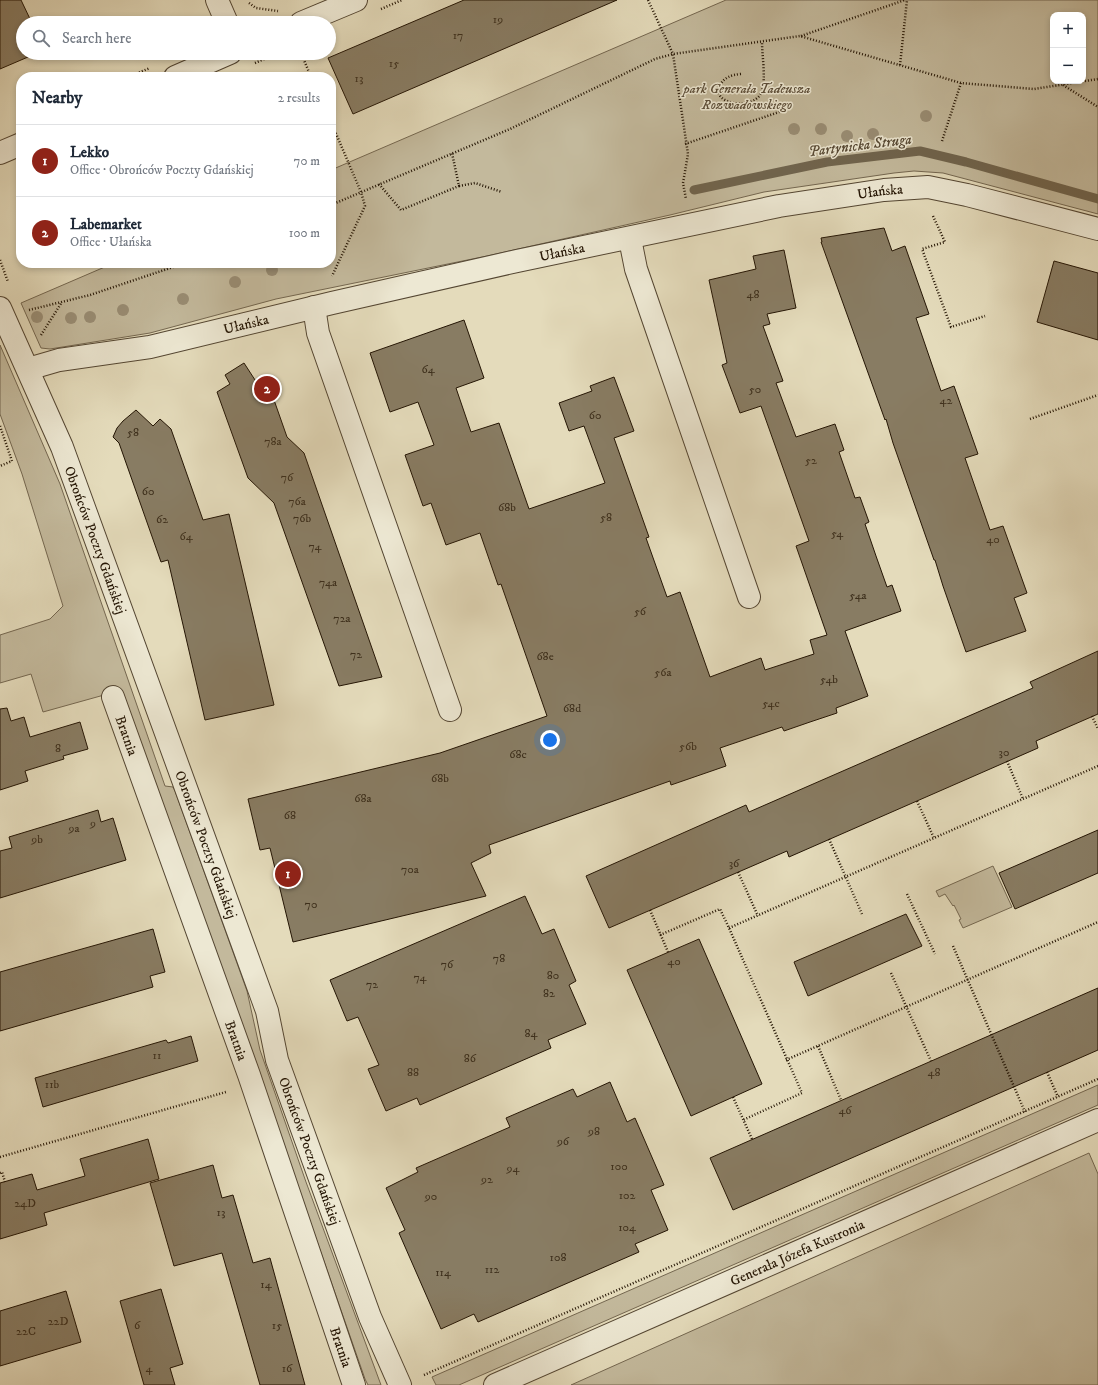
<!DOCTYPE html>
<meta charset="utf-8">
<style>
:root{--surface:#fff;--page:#f6f6f7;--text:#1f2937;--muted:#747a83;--line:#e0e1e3;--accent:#8f2418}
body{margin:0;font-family:"IM FELL DW Pica",serif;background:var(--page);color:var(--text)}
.controls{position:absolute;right:12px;top:12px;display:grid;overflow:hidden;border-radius:8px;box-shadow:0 2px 6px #0003}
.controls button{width:36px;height:36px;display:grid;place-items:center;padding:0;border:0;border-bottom:1px solid var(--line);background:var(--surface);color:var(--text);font:20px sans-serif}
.you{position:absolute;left:550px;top:740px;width:14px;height:14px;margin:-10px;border:3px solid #fff;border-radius:50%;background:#1a73e8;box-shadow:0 0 0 6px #1a73e833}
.badge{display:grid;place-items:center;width:26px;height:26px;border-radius:50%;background:var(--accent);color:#fff;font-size:13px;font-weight:700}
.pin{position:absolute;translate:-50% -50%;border:2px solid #fff;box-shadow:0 1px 4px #0006}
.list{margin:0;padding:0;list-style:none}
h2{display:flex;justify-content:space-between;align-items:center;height:52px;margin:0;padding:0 16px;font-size:17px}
h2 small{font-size:13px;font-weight:400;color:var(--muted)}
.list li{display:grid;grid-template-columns:26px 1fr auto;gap:12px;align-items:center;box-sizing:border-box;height:72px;padding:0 16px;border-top:1px solid var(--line)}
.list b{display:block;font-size:15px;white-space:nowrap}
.list p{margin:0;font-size:13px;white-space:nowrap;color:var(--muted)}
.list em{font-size:13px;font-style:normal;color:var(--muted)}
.icon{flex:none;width:22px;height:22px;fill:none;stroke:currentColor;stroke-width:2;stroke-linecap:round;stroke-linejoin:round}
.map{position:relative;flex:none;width:1098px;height:1385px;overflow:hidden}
.search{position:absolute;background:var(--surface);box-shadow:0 2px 6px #0003;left:16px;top:16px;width:320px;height:44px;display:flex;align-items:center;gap:10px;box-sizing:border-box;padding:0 14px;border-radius:22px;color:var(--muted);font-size:15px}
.panel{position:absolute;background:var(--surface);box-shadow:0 2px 6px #0003;left:16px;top:72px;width:320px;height:196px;border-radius:16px}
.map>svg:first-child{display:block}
.green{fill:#c3b99c;stroke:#746750;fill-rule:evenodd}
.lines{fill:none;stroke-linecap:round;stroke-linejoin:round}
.stream{stroke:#70644d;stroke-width:9}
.building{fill:#887c63;stroke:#241504}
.minor-casing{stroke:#544632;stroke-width:24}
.path{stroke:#241504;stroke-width:2.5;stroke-dasharray:1 2;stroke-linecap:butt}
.minor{stroke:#ede8d3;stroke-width:22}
.tree{fill:#998d74}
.labels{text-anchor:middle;stroke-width:3;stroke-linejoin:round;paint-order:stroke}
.number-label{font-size:12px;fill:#3d2f1c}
.park-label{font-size:14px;font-style:italic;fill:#5c4e39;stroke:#ede8d3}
.street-label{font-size:14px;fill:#241504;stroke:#ede8d3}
.water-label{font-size:15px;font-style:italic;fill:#574934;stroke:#ede8d3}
</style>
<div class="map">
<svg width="1098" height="1385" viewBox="0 0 1098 1385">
<rect width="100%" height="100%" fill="#e4dbbb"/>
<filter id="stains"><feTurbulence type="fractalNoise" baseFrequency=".005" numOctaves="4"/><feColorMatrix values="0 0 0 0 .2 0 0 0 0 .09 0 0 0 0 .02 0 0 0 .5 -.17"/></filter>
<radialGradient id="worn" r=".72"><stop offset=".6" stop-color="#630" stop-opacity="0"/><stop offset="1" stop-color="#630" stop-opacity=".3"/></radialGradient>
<g class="green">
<path d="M 726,0 L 1098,0 L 1098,214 L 943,173 L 914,171 L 894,173 L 764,192 L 670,215 L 487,256 L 276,299 L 150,333 L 50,349 L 41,348 L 21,303 L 114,263 L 331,263 L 331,170 ZM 1053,15 L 1083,15 L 1083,81 L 1053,81 Z"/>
<path d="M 0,345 L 60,484 L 165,786 L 173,787 L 175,791 L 247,991 L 260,1050 L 306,1182 L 381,1385 L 368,1385 L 365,1379 L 243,1029 L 122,690 L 43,712 L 31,674 L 0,683 L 0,635 L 50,619 L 63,606 L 22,474 L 0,414 Z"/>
<path d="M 993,866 L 1012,907 L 963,928 L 959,920 L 961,919 L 954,905 L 953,906 L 945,894 L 939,897 L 936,891 Z"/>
<path d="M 1098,1085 L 1098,1105 L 459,1385 L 436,1385 L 432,1377 Z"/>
<path d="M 1089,1153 L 1098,1174 L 1098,1385 L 571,1385 Z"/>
</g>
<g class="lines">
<path class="stream" d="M 694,190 L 827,162 L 920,151 L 966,162 L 1098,199"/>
</g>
<g class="building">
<path d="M 0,0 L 21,0 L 31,21 L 21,25 L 23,29 L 23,53 L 35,54 L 0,69 Z"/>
<path d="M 464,0 L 617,0 L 353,114 L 328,58 Z"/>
<path d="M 884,228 L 892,251 L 905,246 L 929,314 L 916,318 L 941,391 L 954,386 L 978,454 L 965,458 L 990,530 L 1003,526 L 1027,593 L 1014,598 L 1026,631 L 966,652 L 943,586 L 935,560 L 934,560 L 893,443 L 886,419 L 885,420 L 821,242 L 822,242 L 821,238 Z"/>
<path d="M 784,250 L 796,308 L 767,314 L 770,324 L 763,326 L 783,381 L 776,383 L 796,437 L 835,424 L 844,450 L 839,452 L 855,498 L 860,497 L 869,522 L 865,524 L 876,556 L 887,587 L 892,585 L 901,611 L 845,631 L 868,696 L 836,708 L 837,713 L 810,722 L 784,731 L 782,727 L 720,748 L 726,766 L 671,785 L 670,781 L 489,845 L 491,853 L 471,863 L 486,896 L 293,942 L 270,848 L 260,850 L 248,799 L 440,753 L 547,716 L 501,584 L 498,585 L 480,533 L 446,545 L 431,503 L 423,506 L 405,455 L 434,445 L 418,402 L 390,412 L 370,353 L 464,320 L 484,378 L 456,388 L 471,432 L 499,423 L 529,509 L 605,483 L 584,426 L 569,431 L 559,403 L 592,391 L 590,386 L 614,377 L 634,431 L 614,438 L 649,537 L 646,538 L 667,597 L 680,592 L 710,677 L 761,658 L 765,670 L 814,654 L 810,640 L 827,635 L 796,546 L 809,541 L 761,406 L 740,413 L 722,365 L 727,363 L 709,280 L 756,269 L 753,256 Z"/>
<path d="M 1054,261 L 1098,273 L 1098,340 L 1037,322 Z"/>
<path d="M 244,363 L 257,383 L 267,380 L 287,437 L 304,453 L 382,677 L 339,686 L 274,503 L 248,478 L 217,392 L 230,384 L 225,375 Z"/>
<path d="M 136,410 L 153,426 L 160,419 L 171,429 L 203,520 L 229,514 L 274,705 L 205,720 L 168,560 L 161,562 L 119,443 L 113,437 L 117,428 L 123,421 Z"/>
<path d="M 1098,651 L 1098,714 L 1036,741 L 1038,748 L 789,857 L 787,851 L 609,928 L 586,876 L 746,805 L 749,812 L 1033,688 L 1030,682 Z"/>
<path d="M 7,708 L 11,721 L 24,717 L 30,737 L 80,722 L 88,749 L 63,756 L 64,759 L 25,771 L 28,781 L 0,790 L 0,709 Z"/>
<path d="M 98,810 L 101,822 L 113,818 L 126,860 L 0,898 L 0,851 L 12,848 L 9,837 Z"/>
<path d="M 1098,830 L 1098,873 L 1015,909 L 999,873 Z"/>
<path d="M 525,896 L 542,934 L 554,929 L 576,981 L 569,985 L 586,1024 L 548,1040 L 551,1048 L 420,1105 L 417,1098 L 386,1111 L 368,1069 L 379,1065 L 358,1017 L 347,1021 L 330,980 Z"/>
<path d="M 906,914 L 922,946 L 808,996 L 794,962 Z"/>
<path d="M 153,929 L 165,972 L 150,976 L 153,987 L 0,1031 L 0,972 Z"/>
<path d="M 699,939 L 762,1084 L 691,1116 L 627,970 Z"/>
<path d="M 1098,988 L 1098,1050 L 733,1210 L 710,1158 Z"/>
<path d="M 191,1036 L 198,1061 L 43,1107 L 35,1078 L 166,1040 L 168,1043 Z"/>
<path d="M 610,1082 L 627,1122 L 635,1118 L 664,1185 L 651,1190 L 668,1230 L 635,1244 L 639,1252 L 478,1322 L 474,1314 L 441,1329 L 399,1233 L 405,1230 L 386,1188 L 418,1172 L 416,1168 L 510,1127 L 506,1118 L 573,1089 L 577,1097 Z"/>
<path d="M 148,1139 L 159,1179 L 44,1213 L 47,1225 L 0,1239 L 0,1183 L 32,1174 L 37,1190 L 85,1176 L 80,1159 Z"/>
<path d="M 213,1165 L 222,1198 L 233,1195 L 253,1263 L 270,1258 L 305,1385 L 260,1385 L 222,1253 L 174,1266 L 150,1183 Z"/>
<path d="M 161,1289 L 183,1364 L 170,1368 L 175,1385 L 144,1385 L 120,1301 Z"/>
<path d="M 66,1291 L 81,1342 L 0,1366 L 0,1311 Z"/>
</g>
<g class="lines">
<defs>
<g id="minor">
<path d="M 217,0 L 227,23"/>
<path d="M 301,23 L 356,0"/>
<path d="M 175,77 L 230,53"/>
<path d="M 0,153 L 21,144"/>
<path d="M 630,239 L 636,269 L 749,597"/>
<path d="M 314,307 L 318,333 L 450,710"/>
<path id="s1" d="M 0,308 L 62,447 L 267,1011 L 277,1060 L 370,1317 L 400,1385"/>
<path id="s2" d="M 28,369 L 59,360 L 150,347 L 332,303 L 517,261 L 779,206 L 884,190 L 928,187 L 967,195 L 1098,229"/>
<path id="s3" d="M 113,697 L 249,1075 L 354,1385"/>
<path id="s4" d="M 495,1385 L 1098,1120"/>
</g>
</defs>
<use href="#minor" class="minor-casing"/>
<g class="path">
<path d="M 648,0 L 673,54 L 688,154 L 683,183 L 686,199"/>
<path d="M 249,3 L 256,8 L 278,11"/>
<path d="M 381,9 L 402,0"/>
<path d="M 801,36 L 905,0"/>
<path d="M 301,53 L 311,77"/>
<path d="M 255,63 L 278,53"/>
<path d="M 900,65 L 907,0"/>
<path d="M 741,74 C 731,75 725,77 720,85 C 709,104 755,112 762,91 C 766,79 762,55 762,42"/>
<path d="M 128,77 L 150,68"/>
<path d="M 1063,85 L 1098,107"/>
<path d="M 331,122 L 361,192 L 365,206 L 332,276"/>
<path d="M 942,141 L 961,83"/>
<path d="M 685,144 L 785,110"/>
<path d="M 379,184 L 401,210 L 459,186 L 452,153"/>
<path d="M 459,186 L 475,183 L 502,192"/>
<path d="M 331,205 L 510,129 L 655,59 L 673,54 L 800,36 L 961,83 L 1034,89 L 1098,79"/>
<path d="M 933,216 L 945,242 L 922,249 L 951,327 L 985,316"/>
<path d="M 0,260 L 8,282"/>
<path d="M 29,310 L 90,295 L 185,263"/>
<path d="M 41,335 L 62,302"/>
<path d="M 1030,419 L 1098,395"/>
<path d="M 0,426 L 12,461 L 0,466"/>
<path d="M 1092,716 L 1098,729"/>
<path d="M 1007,761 L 1023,799"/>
<path d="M 917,801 L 934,838"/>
<path d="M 829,839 L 862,914"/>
<path d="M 738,872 L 758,916"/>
<path d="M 907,894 L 935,954"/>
<path d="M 650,910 L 668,952"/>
<path d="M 729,928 L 1098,766"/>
<path d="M 660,935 L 720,909 L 729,928 L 802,1093 L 743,1120"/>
<path d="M 953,946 L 1025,1112"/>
<path d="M 891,973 L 931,1061"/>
<path d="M 818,1046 L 841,1100"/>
<path d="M 786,1060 L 1098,922"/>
<path d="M 1047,1072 L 1058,1097"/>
<path d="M 733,1097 L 752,1139"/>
<path d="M 0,1157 L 226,1092"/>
<path d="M 0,1173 L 2,1172 L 5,1182"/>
<path d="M 424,1375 L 1098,1079"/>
</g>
<use href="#minor" class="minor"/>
</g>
<g class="tree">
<circle cx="926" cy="116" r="6"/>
<circle cx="794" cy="129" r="6"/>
<circle cx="821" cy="129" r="6"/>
<circle cx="873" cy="134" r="6"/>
<circle cx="847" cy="136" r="6"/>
<circle cx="272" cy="270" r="6"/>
<circle cx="235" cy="282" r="6"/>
<circle cx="183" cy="299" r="6"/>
<circle cx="123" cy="310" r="6"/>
<circle cx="37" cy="317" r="6"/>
<circle cx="90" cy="317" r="6"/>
<circle cx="71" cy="318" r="6"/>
</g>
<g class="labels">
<g class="number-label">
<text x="498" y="23">19</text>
<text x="458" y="39">17</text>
<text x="394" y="67">15</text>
<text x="359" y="82">13</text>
<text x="753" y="298">48</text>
<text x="428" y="373">64</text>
<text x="755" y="393">50</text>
<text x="946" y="404">42</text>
<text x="595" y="419">60</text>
<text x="133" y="436">58</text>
<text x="273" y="445">78a</text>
<text x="811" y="464">52</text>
<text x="287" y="481">76</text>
<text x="148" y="495">60</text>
<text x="297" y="505">76a</text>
<text x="507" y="511">68b</text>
<text x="606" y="521">58</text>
<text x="302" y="522">76b</text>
<text x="162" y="523">62</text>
<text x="837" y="537">54</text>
<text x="186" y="540">64</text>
<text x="993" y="543">40</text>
<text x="315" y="550">74</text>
<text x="328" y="586">74a</text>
<text x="858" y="599">54a</text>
<text x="640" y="615">56</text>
<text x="342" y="622">72a</text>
<text x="356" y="658">72</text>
<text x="545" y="660">68e</text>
<text x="663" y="676">56a</text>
<text x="829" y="683">54b</text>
<text x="771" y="707">54c</text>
<text x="572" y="712">68d</text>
<text x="688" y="750">56b</text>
<text x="58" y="752">8</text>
<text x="1004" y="756">30</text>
<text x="518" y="758">68c</text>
<text x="440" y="782">68b</text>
<text x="363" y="802">68a</text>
<text x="290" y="819">68</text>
<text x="93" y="827">9</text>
<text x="74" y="832">9a</text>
<text x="37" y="843">9b</text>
<text x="734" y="867">36</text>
<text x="410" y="873">70a</text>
<text x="311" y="908">70</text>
<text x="499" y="962">78</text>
<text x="674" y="965">40</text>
<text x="447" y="968">76</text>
<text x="553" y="979">80</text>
<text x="420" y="981">74</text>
<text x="372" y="988">72</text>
<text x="549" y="997">82</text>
<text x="531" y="1037">84</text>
<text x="157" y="1059">11</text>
<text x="470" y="1062">86</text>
<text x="413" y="1076">88</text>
<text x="934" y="1076">48</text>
<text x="52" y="1088">11b</text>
<text x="845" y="1114">46</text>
<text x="594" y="1135">98</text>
<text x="563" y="1145">96</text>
<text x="619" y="1170">100</text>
<text x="513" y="1172">94</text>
<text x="487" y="1183">92</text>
<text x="627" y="1199">102</text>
<text x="431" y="1200">90</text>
<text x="25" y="1207">24D</text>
<text x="221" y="1216">13</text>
<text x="627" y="1231">104</text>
<text x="558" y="1261">108</text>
<text x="492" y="1273">112</text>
<text x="443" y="1276">114</text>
<text x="266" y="1288">14</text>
<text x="58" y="1325">22D</text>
<text x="137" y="1329">6</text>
<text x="277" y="1329">15</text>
<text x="26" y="1335">22C</text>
<text x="149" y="1372">4</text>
<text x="287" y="1372">16</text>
</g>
<g class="park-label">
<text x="747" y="93">park Generała Tadeusza<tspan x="747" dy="16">Rozwadowskiego</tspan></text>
</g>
<g class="street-label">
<text dy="5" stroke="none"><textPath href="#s2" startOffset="871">Ułańska</textPath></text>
<text dy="5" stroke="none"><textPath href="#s2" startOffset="547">Ułańska</textPath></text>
<text dy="5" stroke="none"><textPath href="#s2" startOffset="223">Ułańska</textPath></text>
<text dy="5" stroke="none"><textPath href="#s1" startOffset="251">Obrońców Poczty Gdańskiej</textPath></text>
<text dy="5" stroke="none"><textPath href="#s3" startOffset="41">Bratnia</textPath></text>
<text dy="5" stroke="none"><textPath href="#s1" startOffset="575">Obrońców Poczty Gdańskiej</textPath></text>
<text dy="5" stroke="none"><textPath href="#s3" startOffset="365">Bratnia</textPath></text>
<text dy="5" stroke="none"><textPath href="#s1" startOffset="899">Obrońców Poczty Gdańskiej</textPath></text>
<text dy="5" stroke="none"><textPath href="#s4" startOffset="330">Generała Józefa Kustronia</textPath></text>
<text dy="5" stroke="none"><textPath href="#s3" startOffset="689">Bratnia</textPath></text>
</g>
<g class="water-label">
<text transform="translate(860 145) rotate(-7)" y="5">Partynicka Struga</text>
</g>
</g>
<rect width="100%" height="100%" filter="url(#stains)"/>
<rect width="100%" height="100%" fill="url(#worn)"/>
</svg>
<div class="controls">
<button>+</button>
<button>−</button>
</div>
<div class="you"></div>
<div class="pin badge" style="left:288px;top:874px">1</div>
<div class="pin badge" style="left:267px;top:389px">2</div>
<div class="search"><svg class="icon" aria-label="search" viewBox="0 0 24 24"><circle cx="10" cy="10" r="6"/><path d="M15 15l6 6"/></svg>Search here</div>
<section class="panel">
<h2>Nearby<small>2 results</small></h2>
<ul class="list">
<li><span class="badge">1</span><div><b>Lekko</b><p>Office · Obrońców Poczty Gdańskiej</p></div><em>70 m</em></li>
<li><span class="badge">2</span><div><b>Labemarket</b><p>Office · Ułańska</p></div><em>100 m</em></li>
</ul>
</section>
</div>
